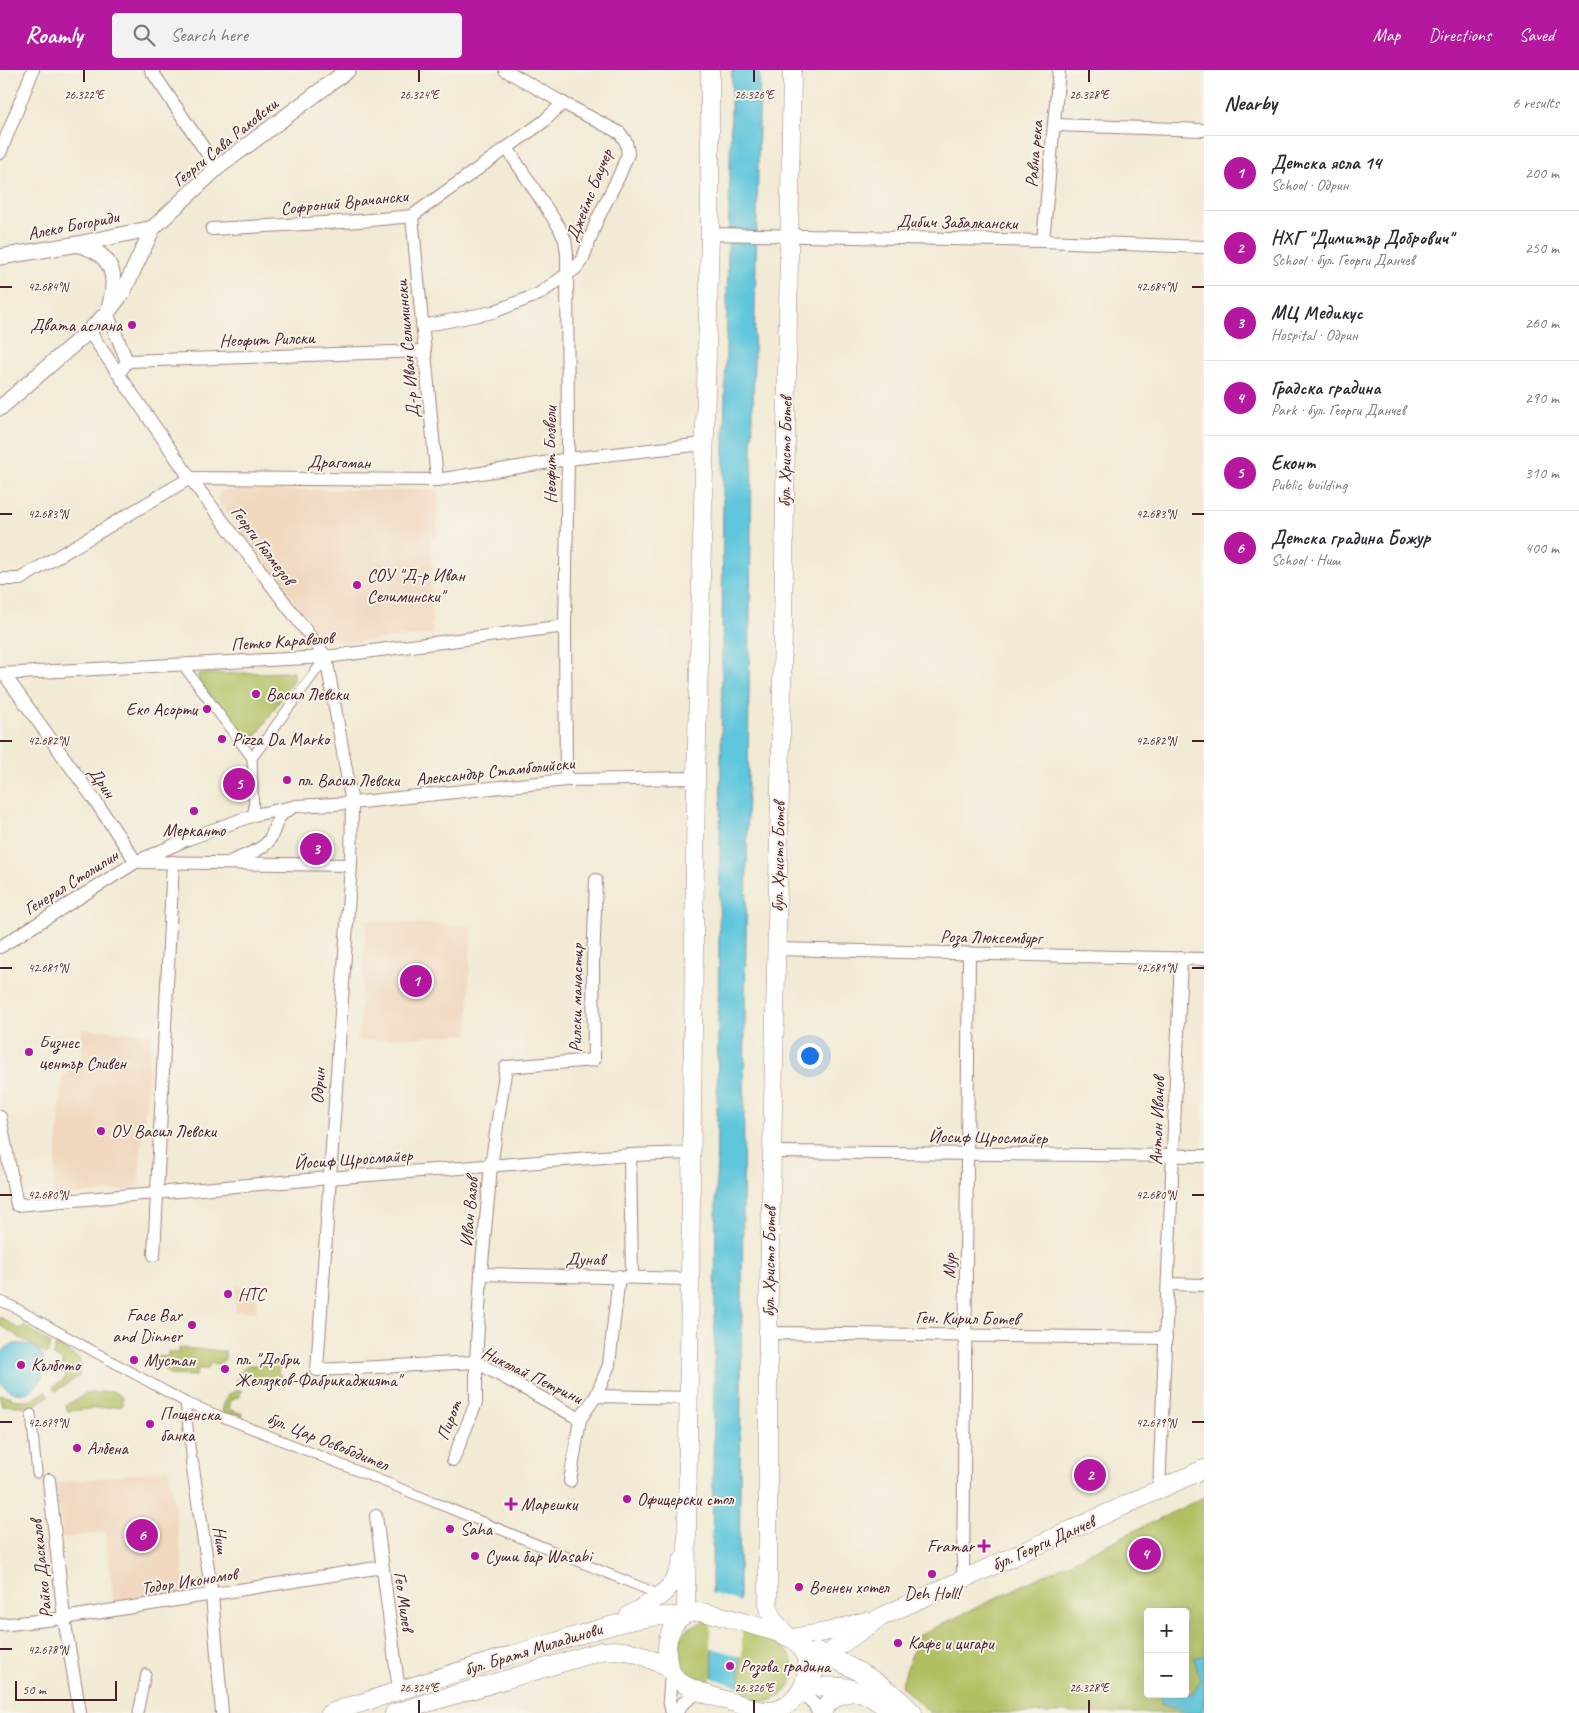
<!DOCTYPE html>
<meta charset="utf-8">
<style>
:root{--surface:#fff;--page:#f2f2f3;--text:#2b2b33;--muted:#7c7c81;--line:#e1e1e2;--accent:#b5179e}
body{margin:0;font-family:Caveat,sans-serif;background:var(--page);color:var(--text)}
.controls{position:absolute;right:15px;bottom:15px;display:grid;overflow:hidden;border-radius:5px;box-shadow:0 5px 20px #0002}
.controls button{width:45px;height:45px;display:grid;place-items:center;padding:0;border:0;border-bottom:1px solid var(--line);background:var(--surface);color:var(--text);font:25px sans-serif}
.scale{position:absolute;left:15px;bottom:12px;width:102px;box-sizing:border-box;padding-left:5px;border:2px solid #4a1f2b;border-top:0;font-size:14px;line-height:18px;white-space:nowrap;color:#4a1f2b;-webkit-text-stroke:4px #f7f3e8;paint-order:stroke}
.you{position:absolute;left:809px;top:985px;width:18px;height:18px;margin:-12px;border:4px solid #fff;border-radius:50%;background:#1a73e8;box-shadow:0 0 0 8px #1a73e833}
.badge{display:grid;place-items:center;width:32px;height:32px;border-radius:50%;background:var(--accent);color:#fff;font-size:16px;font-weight:700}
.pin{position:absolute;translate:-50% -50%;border:2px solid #fff;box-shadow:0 1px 5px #0006}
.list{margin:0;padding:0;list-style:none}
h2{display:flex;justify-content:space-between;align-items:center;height:65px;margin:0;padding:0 20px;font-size:21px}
h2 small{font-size:16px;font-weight:400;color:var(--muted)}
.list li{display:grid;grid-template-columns:32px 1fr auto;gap:15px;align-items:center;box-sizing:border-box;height:75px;padding:0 20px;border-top:1px solid var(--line)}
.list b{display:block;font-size:19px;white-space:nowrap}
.list p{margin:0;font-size:16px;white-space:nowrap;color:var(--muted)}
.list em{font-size:16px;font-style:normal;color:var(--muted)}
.icon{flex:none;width:28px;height:28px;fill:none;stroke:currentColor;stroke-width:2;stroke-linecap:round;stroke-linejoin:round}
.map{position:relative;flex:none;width:1204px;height:1643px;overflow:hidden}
header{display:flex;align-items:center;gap:30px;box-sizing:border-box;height:70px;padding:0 25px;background:var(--accent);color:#fff}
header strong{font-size:24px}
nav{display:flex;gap:28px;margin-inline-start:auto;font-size:18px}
.search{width:350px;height:45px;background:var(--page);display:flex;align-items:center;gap:12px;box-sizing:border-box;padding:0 18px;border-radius:5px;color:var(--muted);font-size:19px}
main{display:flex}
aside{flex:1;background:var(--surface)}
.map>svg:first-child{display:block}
.built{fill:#f0d6bc}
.green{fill:#b0bf61;stroke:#7d6f46;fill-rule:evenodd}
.water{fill:#5fc6dc;stroke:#547284}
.pier{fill:#f1ead4}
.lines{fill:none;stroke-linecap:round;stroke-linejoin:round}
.pedestrian-casing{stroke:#9e8480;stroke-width:11}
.minor-casing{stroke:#9e8480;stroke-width:14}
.tertiary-casing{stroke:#9e8480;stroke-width:17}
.secondary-casing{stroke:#9e8480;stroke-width:19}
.pedestrian{stroke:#fff;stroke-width:9}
.minor{stroke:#fff;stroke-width:12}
.tertiary{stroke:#fff;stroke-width:15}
.secondary{stroke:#fff;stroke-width:18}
.ticks{fill:none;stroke:#4a1f2b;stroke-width:2}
.poi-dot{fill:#b5179e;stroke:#f7f3e8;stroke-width:2}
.labels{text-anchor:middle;stroke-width:4;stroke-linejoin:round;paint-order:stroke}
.street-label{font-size:18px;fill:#4a1f2b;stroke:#f7f3e8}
.poi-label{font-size:18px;fill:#4a1f2b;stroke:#f7f3e8;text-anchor:start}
.ticks-label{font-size:12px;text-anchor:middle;fill:#4a1f2b;stroke:#f7f3e8;stroke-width:4;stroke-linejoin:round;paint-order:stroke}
</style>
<header>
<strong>Roamly</strong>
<div class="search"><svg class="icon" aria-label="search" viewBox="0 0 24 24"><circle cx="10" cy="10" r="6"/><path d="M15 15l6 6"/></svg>Search here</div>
<nav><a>Map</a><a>Directions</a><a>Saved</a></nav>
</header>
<main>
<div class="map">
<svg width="1204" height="1643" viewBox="0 0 1204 1643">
<rect width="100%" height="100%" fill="#f7f3e8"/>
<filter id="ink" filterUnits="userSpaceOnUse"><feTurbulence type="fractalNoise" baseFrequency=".02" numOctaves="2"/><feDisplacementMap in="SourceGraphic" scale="10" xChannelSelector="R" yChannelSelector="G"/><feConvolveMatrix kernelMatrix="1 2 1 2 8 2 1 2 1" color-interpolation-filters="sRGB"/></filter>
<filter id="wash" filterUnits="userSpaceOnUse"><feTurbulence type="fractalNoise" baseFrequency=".0096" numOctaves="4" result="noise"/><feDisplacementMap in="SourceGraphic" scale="20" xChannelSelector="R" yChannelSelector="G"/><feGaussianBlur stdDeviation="1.12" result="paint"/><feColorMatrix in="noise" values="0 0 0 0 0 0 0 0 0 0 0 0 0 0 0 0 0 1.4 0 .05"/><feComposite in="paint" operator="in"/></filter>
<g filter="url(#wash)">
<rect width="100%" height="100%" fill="#f1ead4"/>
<g class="built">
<path d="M 223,420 L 438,420 L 437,466 L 431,467 L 432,564 L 346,573 L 319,564 L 217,428 Z"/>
<path d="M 367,850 L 471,857 L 468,964 L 358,971 Z"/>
<path d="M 82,959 L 152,964 L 138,1118 L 53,1127 L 63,1005 L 81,998 Z"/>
<path d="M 236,1216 L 258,1217 L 256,1242 L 235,1241 Z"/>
<path d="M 169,1399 L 186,1521 L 114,1531 L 105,1462 L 63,1468 L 55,1414 Z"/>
</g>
<g class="green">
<path d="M 294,602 L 294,608 L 250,676 L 199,611 L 198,604 Z"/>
<path d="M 0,1247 L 19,1259 L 24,1256 L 51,1274 L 48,1283 L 46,1284 L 0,1255 Z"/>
<path d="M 56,1274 L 80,1290 L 79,1306 L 56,1321 L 53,1317 L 66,1308 L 66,1304 L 62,1302 L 63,1291 L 53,1286 Z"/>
<path d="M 179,1278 L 225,1281 L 225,1289 L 219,1294 L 211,1293 L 207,1299 L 198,1299 L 196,1306 L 170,1305 L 158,1291 L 158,1286 L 167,1287 L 168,1282 L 179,1283 Z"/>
<path d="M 248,1295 L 279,1295 L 278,1303 L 282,1306 L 282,1309 L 240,1314 L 236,1310 L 241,1306 L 239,1303 Z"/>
<path d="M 241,1320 L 240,1327 C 231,1328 231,1330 229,1339 L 243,1344 L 241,1350 L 222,1343 C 225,1328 225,1323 241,1320 Z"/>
<path d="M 46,1321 L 49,1326 L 32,1337 L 1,1335 L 2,1331 L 0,1331 L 0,1325 L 11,1326 L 11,1329 L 30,1331 Z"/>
<path d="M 113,1321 L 122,1327 L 122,1336 L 67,1341 L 66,1335 C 73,1331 78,1330 84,1324 Z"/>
<path d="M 1204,1427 L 1204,1643 L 930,1643 L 901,1616 L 918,1566 ZM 1148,1542 L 1185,1542 L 1185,1624 L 1148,1624 Z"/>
<path d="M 707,1551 C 723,1553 776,1569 786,1580 C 806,1601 787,1635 758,1631 C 747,1629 736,1624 725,1620 C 702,1612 669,1606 679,1573 C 683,1559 694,1554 707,1551 Z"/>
</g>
<g class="water">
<path d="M 732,0 L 760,0 L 752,381 L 745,945 L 739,1507 L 740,1643 L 713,1643 L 712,1501 L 722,601 L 723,418 Z"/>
<path d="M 14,1274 C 72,1270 35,1353 0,1312 L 0,1284 L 6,1278 Z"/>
<path d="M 1204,1585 L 1204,1643 L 1184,1643 L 1180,1640 L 1161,1634 L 1160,1624 L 1185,1624 L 1185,1622 L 1193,1625 L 1200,1610 L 1194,1588 Z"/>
</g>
<g class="pier">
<path d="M 710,1523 L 742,1532 L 742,1587 L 710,1577 Z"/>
<path d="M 710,1607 L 743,1618 L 743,1643 L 717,1643 L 710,1641 Z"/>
</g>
</g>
<g filter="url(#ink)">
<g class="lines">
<defs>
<g id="pedestrian">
<path d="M 182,594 L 252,688 L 326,587"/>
<path d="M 252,688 L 254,745"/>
<path d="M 0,1231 L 12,1236 L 185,1332 L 385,1412 L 653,1522"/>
<path d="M 185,1332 L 192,1392"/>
<path d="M 31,1344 L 37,1403"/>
<path d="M 138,1643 L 146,1604"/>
</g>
<g id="minor">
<path d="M 151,0 L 217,98"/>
<path d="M 1054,55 L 1204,60"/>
<path d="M 507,78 L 559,157 L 565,170 L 567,184 L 568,389 L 565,556 L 566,710"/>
<path d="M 0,83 L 33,0"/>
<path d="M 412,146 L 437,410"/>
<path d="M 212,159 L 360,151 L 412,146 L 543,52 L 563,33"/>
<path d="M 710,164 L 1043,171 L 1204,177"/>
<path d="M 1043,171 L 1059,0"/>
<path d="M 107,243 L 127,291"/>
<path d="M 423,256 L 493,242 L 539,224 L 576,198 L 583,188 L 597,150 L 619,106 L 628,84 L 626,72 L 620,63 L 563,33 L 505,0"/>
<path d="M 89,261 L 190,408 L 326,587 L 352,733 L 351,795 L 317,1300 L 476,1292 L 580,1349"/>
<path d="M 119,304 L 127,291 L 424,281"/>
<path d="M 0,509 L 20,509 L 190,408 L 437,410 L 568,389 L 704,374"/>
<path d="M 0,604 L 326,587 L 565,556"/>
<path d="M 4,604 L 96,732 L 136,792"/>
<path d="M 232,791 C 243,786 258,782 267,773 C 278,760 272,747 290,739"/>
<path d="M 141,792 L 351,795"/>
<path d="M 0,877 L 136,792 L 188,769 L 254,745 L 297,736 L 352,733 L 566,710 L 696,708"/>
<path d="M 776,879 L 1204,889"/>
<path d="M 0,1047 L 17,1135 L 329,1108 L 630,1085 L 692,1083"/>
<path d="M 772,1082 L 1204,1086"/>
<path d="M 630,1085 L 632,1207"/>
<path d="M 154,1185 L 173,792"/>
<path d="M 481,1204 L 690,1209"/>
<path d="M 1168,1214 L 1204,1215"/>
<path d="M 768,1263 L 1166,1268"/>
<path d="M 596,1326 L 689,1328"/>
<path d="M 453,1390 L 476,1333 L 476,1292 L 481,1204 L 491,1096 L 506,997 L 594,990 L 593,895 L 596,810"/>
<path d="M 192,1392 L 212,1525 L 222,1643"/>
<path d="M 49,1410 L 64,1548 L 80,1643"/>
<path d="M 570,1411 L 580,1349 L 596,1326 L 609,1295 L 619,1206"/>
<path d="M 1159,1421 L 1181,888"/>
<path d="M 376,1446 L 399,1621"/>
<path d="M 963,1509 L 969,884"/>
<path d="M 0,1555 L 64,1548 L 382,1497"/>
<path d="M 671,1603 L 669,1629 L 672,1643"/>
<path d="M 801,1622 L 814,1634 L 818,1643"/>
<path d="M 676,1643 L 683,1633 L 700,1621"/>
</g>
<g id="tertiary">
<path d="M 79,175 C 114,184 118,207 109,238"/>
<path d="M 0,187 L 78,174 L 153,158"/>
<path d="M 0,338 L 89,261 L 107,243 L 123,222 L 153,158 L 217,98 L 348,0"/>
</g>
<g id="secondary">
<path d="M 701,1542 C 716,1544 786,1563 795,1571 C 821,1594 801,1641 767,1641 C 760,1641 752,1638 745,1636 C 727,1630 691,1622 678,1610 C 661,1596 664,1557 683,1546 C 688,1542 695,1542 701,1542 Z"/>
<path d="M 686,1544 L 696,708 L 710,164 L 710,0"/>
<path d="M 629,1545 C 653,1532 676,1520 682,1491"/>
<path d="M 788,1567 L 773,1550 L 768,1534 L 768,1263 L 781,674 L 792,0"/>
<path d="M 791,1568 L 831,1561 L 866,1551"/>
<path d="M 817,1581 C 852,1597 887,1614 913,1643"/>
<path d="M 805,1612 L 833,1580 L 881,1547 L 1204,1399"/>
<path d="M 804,1618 C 846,1613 860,1617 893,1643"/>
<path d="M 330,1643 C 404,1619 477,1595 552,1573 C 594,1561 637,1544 681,1546"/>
<path d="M 394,1643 L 601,1581 C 630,1578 644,1585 670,1599"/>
<path d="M 822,1643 C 829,1629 840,1623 856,1622"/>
</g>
</defs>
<use href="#pedestrian" class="pedestrian-casing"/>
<use href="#minor" class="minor-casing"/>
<use href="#tertiary" class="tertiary-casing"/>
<use href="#secondary" class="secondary-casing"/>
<use href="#pedestrian" class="pedestrian"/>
<use href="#minor" class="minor"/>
<use href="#tertiary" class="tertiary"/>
<use href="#secondary" class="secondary"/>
</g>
</g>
<path class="ticks" d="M 84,0 L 84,12M 419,0 L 419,12M 754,0 L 754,12M 1089,0 L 1089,12M 0,217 L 12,217M 1192,217 L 1204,217M 0,444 L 12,444M 1192,444 L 1204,444M 0,671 L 12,671M 1192,671 L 1204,671M 0,898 L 12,898M 1192,898 L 1204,898M 0,1125 L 12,1125M 1192,1125 L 1204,1125M 0,1352 L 12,1352M 1192,1352 L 1204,1352M 0,1579 L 12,1579M 419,1630 L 419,1643M 754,1630 L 754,1643M 1089,1630 L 1089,1643"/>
<g class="poi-dot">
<circle cx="132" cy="255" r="5"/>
<circle cx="357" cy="515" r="5"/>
<circle cx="256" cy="624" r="5"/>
<circle cx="207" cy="639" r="5"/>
<circle cx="222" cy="669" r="5"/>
<circle cx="287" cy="710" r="5"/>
<circle cx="194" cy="741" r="5"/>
<circle cx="29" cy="982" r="5"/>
<circle cx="101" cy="1061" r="5"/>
<circle cx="228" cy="1224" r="5"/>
<circle cx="192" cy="1255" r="5"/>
<circle cx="134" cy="1290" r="5"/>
<circle cx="21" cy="1295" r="5"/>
<circle cx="225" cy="1299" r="5"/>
<circle cx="150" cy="1354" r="5"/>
<circle cx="77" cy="1378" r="5"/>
<circle cx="627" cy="1429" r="5"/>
<path d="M508.5 1426.5h5v5h5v5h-5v5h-5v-5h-5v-5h5z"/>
<circle cx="450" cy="1459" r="5"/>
<path d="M981.5 1468.5h5v5h5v5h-5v5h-5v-5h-5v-5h5z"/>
<circle cx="475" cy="1486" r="5"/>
<circle cx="932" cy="1504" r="5"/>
<circle cx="799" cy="1517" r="5"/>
<circle cx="898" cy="1573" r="5"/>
<circle cx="730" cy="1596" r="5"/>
</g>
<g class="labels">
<g class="street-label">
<text transform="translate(225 72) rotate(-39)" y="6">Георги Сава Раковски</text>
<text transform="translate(1034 84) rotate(-85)" y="6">Равна река</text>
<text transform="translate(589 125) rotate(-68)" y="6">Джеймс Баучер</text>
<text transform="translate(344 132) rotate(-6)" y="6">Софроний Врачански</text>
<text transform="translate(957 152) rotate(1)" y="6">Дибич Забалкански</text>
<text transform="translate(73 155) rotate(-11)" y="6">Алеко Богориди</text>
<text transform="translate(267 269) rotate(-2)" y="6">Неофит Рилски</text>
<text transform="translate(407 279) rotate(-95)" y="6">Д-р Иван Селимински</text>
<text transform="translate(785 382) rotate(-89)" y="6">бул. Христо Ботев</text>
<text transform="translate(550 385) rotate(-90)" y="6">Неофит Бозвели</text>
<text transform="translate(339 392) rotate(1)" y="6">Драгоман</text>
<text transform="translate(263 475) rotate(53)" y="6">Георги Гюлмезов</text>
<text transform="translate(282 571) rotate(-4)" y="6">Петко Каравелов</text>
<text transform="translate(495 701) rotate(-6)" y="6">Александър Стамболийски</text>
<text transform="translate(102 712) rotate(55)" y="6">Дрин</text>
<text transform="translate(778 787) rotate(-89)" y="6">бул. Христо Ботев</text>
<text transform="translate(71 812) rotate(-32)" y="6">Генерал Столипин</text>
<text transform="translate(991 867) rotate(1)" y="6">Роза Люксембург</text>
<text transform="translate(576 928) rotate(-89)" y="6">Рилски манастир</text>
<text transform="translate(318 1016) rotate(-86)" y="6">Одрин</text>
<text transform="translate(1157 1051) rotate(-88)" y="6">Антон Иванов</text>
<text transform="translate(988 1067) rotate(1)" y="6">Йосиф Щросмайер</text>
<text transform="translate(353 1089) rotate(-4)" y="6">Йосиф Щросмайер</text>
<text transform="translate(469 1142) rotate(-85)" y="6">Иван Вазов</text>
<text transform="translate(585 1189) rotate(1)" y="6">Дунав</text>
<text transform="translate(769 1192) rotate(-89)" y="6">бул. Христо Ботев</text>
<text transform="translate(949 1196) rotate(-89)" y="6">Мур</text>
<text transform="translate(967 1248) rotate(1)" y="6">Ген. Кирил Ботев</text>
<text transform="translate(532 1305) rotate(26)" y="6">Николай Петрини</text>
<text transform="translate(449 1350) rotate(-69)" y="6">Пирот</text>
<text transform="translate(328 1371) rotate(22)" y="6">бул. Цар Освободител</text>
<text transform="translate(221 1470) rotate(82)" y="6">Ниш</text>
<text transform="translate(1043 1473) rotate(-24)" y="6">бул. Георги Данчев</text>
<text transform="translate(41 1499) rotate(-96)" y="6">Райко Даскалов</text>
<text transform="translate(189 1511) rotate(-9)" y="6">Тодор Икономов</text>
<text transform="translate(404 1531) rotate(82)" y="6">Гео Милев</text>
<text transform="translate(533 1579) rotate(-17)" y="6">бул. Братя Миладинови</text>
</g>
<g class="poi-label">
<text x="122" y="261" text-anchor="end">Двата аслана</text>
<text x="367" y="511">СОУ "Д-р Иван<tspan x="367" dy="21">Селимински"</tspan></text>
<text x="266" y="630">Васил Левски</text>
<text x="197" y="645" text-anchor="end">Еко Асорти</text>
<text x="232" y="675">Pizza Da Marko</text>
<text x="297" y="716">пл. Васил Левски</text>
<text x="194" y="766" text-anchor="middle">Мерканто</text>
<text x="39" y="978">Бизнес<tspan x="39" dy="21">център Сливен</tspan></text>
<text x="111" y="1067">ОУ Васил Левски</text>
<text x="238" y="1230">НТС</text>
<text x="182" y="1251" text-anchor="end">Face Bar<tspan x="182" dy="21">and Dinner</tspan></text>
<text x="235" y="1295">пл. "Добри<tspan x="235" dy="21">Желязков-Фабрикаджията"</tspan></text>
<text x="144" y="1296">Мустан</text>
<text x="31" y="1301">Кълбото</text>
<text x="160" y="1350">Пощенска<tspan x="160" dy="21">банка</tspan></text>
<text x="87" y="1384">Албена</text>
<text x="637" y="1435">Офицерски стол</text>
<text x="521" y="1440">Марешки</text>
<text x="460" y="1465">Saha</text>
<text x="974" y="1482" text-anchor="end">Framar</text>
<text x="485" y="1492">Суши бар Wasabi</text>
<text x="809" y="1523">Военен хотел</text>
<text x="932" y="1529" text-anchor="middle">Deh Holl!</text>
<text x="908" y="1579">Кафе и цигари</text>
<text x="740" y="1602">Розова градина</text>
</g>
</g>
<g class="ticks-label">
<text x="84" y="29">26.322°E</text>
<text x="419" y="29">26.324°E</text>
<text x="754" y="29">26.326°E</text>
<text x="1089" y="29">26.328°E</text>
<text x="48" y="221">42.684°N</text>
<text x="1156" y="221">42.684°N</text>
<text x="48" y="448">42.683°N</text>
<text x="1156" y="448">42.683°N</text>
<text x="48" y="675">42.682°N</text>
<text x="1156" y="675">42.682°N</text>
<text x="48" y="902">42.681°N</text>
<text x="1156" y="902">42.681°N</text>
<text x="48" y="1129">42.680°N</text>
<text x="1156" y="1129">42.680°N</text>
<text x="48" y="1357">42.679°N</text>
<text x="1156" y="1357">42.679°N</text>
<text x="48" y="1584">42.678°N</text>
<text x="419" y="1622">26.324°E</text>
<text x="754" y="1622">26.326°E</text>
<text x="1089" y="1622">26.328°E</text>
</g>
</svg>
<div class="controls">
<button>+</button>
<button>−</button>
</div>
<div class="scale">50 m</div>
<div class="you"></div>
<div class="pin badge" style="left:416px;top:911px">1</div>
<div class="pin badge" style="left:1090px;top:1405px">2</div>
<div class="pin badge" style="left:316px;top:779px">3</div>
<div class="pin badge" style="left:1145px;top:1484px">4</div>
<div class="pin badge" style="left:239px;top:714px">5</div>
<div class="pin badge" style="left:142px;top:1465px">6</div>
</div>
<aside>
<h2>Nearby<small>6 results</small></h2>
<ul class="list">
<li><span class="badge">1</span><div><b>Детска ясла 14</b><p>School · Одрин</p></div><em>200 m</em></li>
<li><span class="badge">2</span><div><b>НХГ &quot;Димитър Добрович&quot;</b><p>School · бул. Георги Данчев</p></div><em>250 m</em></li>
<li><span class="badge">3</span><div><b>МЦ Медикус</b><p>Hospital · Одрин</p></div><em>260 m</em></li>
<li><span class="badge">4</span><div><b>Градска градина</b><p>Park · бул. Георги Данчев</p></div><em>290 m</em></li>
<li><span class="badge">5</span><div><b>Еконт</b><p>Public building</p></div><em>310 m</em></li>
<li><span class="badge">6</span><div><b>Детска градина Божур</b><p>School · Ниш</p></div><em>400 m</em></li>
</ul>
</aside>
</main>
